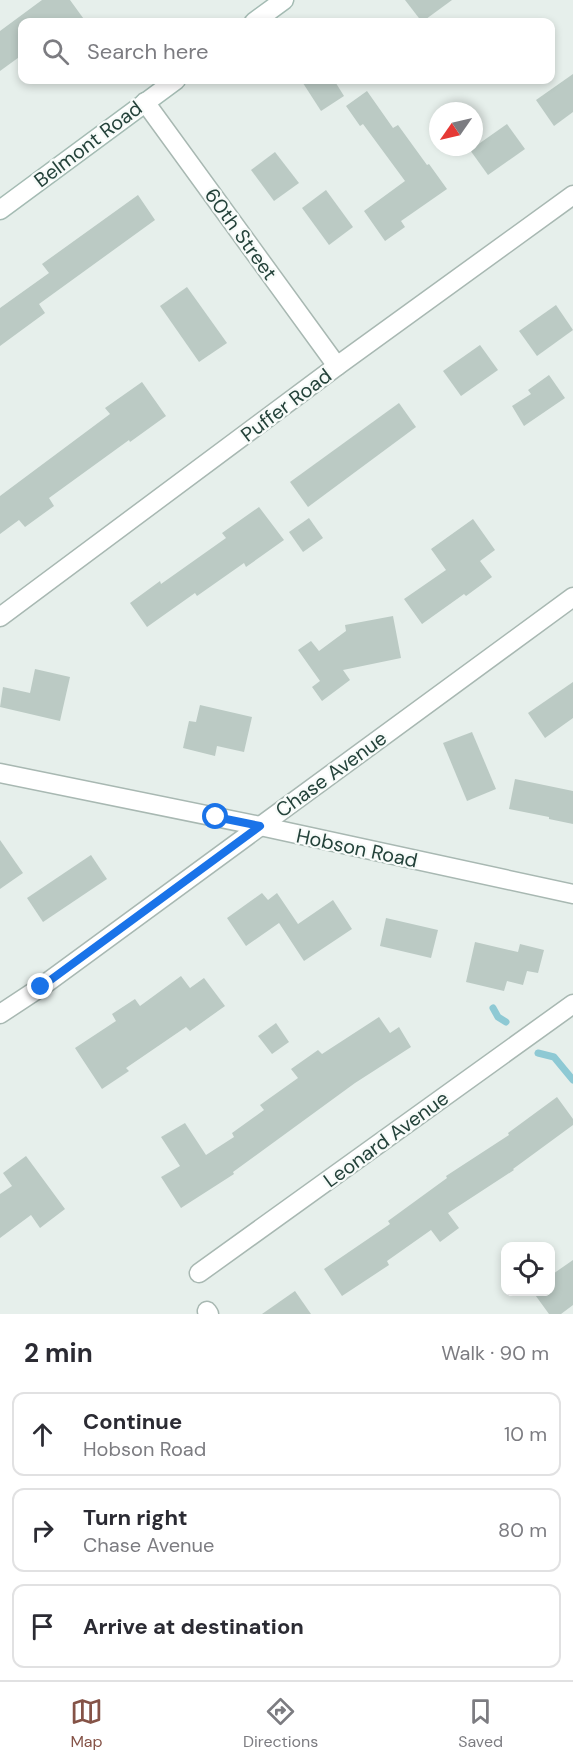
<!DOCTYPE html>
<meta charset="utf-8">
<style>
:root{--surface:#fff;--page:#f2f2f3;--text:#2b2b33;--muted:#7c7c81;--line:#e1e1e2;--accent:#855347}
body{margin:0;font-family:"DM Sans",sans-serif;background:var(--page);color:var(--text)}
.controls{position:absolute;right:18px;bottom:18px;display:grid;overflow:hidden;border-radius:12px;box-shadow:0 3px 9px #0003}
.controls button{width:54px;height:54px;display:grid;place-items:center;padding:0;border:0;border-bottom:2px solid var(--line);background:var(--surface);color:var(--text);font:30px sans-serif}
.compass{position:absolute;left:429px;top:102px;width:54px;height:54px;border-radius:50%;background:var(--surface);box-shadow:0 3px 9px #0003;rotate:236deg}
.stop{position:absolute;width:18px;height:18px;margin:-14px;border:4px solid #1a73e8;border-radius:50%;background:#fff}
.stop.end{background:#1a73e8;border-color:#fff;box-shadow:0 2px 6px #0008}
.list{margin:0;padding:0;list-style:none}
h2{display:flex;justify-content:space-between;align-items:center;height:78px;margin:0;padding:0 24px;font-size:26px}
h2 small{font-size:20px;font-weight:400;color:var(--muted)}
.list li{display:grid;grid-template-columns:39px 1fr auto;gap:18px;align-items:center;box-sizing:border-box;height:84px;margin:0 12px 12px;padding:0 12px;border:2px solid var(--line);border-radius:12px}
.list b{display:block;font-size:22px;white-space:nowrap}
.list p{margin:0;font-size:20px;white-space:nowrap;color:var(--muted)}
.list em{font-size:20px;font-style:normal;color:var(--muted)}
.icon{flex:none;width:33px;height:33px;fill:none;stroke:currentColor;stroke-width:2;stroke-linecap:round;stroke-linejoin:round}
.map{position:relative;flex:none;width:573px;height:1314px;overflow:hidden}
.search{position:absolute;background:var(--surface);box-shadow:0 3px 9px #0003;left:18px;right:18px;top:18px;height:66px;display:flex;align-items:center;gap:15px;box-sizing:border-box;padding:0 21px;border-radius:12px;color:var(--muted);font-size:22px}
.sheet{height:366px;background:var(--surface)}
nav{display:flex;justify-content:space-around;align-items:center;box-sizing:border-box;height:84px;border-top:2px solid var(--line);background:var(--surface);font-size:16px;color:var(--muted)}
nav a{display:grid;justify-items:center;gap:3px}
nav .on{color:var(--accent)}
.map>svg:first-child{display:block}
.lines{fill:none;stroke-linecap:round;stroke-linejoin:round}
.stream{stroke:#8ec9d4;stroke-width:7}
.building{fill:#bbcac4}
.street-casing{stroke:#a8b8b2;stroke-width:21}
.secondary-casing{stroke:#a4bbb3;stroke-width:21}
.street{stroke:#fff;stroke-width:18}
.secondary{stroke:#fff;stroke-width:18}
.route{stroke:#1a73e8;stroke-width:8}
.labels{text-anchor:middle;stroke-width:4.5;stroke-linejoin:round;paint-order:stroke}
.street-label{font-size:20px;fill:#24423a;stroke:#f7fbf9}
</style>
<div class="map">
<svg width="573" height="1314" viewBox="0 0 573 1314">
<rect width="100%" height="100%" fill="#e6efeb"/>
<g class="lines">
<g class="stream">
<path d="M 493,1008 L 498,1017 L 506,1022"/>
<path d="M 538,1053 L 554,1057 L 573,1080"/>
</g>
</g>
<g class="building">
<path d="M 42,0 L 70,0 L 86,22 L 22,22 L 22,55 L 0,71 L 0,31 Z"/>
<path d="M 405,0 L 452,0 L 422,22 Z"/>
<path d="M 573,74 L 573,112 L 554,126 L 536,100 Z"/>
<path d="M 301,80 L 334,80 L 344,96 L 321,111 Z"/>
<path d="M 367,91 L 393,128 L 398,125 L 427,165 L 429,164 L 447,189 L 401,221 L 405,227 L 385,241 L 364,211 L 405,181 L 363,124 L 360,126 L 346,106 Z"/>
<path d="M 507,124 L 525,149 L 488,175 L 470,150 Z"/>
<path d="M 275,152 L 299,183 L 274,201 L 251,170 Z"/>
<path d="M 326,190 L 353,227 L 329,245 L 302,208 Z"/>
<path d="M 138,195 L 155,220 L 39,304 L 45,313 L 0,346 L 0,308 L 49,273 L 42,264 Z"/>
<path d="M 187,287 L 227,343 L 199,362 L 160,306 Z"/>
<path d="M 556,305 L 573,330 L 537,356 L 519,331 Z"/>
<path d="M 480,345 L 498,370 L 461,396 L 443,371 Z"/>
<path d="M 549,375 L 565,398 L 524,426 L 512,406 L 531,394 L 528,390 Z"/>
<path d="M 142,382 L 166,416 L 130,442 L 129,440 L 49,498 L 54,506 L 25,527 L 19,520 L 0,534 L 0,496 L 110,414 L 105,408 Z"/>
<path d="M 399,403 L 416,427 L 308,507 L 290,482 Z"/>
<path d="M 259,507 L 284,540 L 246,567 L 244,563 L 197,596 L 195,593 L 147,627 L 130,603 L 160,581 L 161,584 L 226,538 L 222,533 Z"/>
<path d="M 309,518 L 323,538 L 303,552 L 289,532 Z"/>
<path d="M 473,519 L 495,550 L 480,561 L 492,577 L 466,596 L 464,594 L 422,624 L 404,599 L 446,570 L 431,549 Z"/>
<path d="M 393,616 L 401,658 L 343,670 L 350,680 L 322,701 L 312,687 L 320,681 L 298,650 L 311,641 L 319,651 L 346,631 L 345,625 Z"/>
<path d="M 35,669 L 70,677 L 60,721 L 0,707 L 3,687 L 30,693 Z"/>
<path d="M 573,682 L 573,718 L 545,738 L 528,713 Z"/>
<path d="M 200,705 L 252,717 L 244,752 L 217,746 L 215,756 L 183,748 L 189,721 L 196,722 Z"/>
<path d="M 472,732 L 496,789 L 467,801 L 443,743 Z"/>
<path d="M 515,779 L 573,791 L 573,824 L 549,819 L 549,817 L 509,809 Z"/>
<path d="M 0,840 L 23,873 L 0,889 Z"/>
<path d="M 91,855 L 107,879 L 43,922 L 27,898 Z"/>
<path d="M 262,893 L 268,900 L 277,893 L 298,924 L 333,900 L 352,929 L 304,961 L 279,923 L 246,946 L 227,918 Z"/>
<path d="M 386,918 L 438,930 L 431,958 L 380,946 Z"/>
<path d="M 475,942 L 518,952 L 520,944 L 544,950 L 538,973 L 527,971 L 523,985 L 507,981 L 504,991 L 466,982 Z"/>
<path d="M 181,976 L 190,988 L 204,978 L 225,1006 L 190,1031 L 186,1027 L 126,1068 L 129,1071 L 102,1089 L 75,1048 L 116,1021 L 112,1014 L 135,999 L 140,1006 Z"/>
<path d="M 379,1017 L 390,1033 L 399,1027 L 411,1047 L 355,1083 L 233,1172 L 234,1174 L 181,1208 L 161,1177 L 180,1166 L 161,1137 L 185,1123 L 206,1155 L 234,1137 L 232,1133 L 264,1110 L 260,1105 L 298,1078 L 291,1069 L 318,1050 L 322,1054 Z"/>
<path d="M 276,1023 L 289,1042 L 272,1054 L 258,1036 Z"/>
<path d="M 557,1097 L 573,1119 L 573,1125 L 513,1169 L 514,1170 L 448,1213 L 459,1228 L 440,1242 L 431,1230 L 387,1261 L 389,1265 L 342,1296 L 324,1269 L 390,1224 L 388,1221 L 447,1178 L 446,1176 L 509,1135 L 508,1133 Z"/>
<path d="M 26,1156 L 65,1209 L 40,1228 L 31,1215 L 0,1238 L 0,1194 L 12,1186 L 3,1173 Z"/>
<path d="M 573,1260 L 573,1305 L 561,1314 L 549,1314 L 533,1292 L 550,1292 L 550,1276 Z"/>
<path d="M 295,1291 L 311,1314 L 262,1314 Z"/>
</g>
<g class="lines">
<defs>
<g id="street">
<path d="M 145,102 L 337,366"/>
<path d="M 0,617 L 337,366 L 573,195"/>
<path d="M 0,773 L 260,826 L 573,894"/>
<path d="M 0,1014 L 41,987 L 573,597"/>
<path d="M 199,1273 L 573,1004"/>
<path d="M 207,1311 L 209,1314"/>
</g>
<g id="secondary">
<path d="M 254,22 L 284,0"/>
<path d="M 0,210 L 176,80"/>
</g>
</defs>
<use href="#street" class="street-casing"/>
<use href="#secondary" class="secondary-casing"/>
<use href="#street" class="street"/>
<use href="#secondary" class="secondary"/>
</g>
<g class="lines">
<path class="route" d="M 41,987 L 260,826 L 216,817"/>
</g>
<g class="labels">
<g class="street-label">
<text transform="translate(88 144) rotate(-37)" y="7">Belmont Road</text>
<text transform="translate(241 234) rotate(54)" y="7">60th Street</text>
<text transform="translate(286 405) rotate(-37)" y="7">Puffer Road</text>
<text transform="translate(331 774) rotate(-36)" y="7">Chase Avenue</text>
<text transform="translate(357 848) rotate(12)" y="7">Hobson Road</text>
<text transform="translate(386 1139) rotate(-36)" y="7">Leonard Avenue</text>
</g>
</g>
</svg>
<div class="controls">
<button><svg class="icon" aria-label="locate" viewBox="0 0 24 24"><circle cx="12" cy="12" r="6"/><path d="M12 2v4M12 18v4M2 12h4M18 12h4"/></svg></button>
</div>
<svg class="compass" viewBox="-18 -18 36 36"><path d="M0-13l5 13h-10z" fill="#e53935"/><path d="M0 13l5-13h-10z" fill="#7c7c81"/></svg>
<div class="stop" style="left:216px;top:817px"></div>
<div class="stop end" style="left:41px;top:987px"></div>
<div class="search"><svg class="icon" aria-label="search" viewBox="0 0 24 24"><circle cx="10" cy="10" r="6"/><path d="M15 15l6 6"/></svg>Search here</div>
</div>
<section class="sheet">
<h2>2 min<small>Walk · 90 m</small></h2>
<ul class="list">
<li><svg class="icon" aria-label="ahead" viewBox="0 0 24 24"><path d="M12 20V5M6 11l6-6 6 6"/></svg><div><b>Continue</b><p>Hobson Road</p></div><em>10 m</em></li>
<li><svg class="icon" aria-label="right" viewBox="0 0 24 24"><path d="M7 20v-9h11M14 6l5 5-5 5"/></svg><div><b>Turn right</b><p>Chase Avenue</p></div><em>80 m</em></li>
<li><svg class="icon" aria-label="arrive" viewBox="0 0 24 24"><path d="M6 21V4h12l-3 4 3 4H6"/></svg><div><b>Arrive at destination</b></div></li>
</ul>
</section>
<nav>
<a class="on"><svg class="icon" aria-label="map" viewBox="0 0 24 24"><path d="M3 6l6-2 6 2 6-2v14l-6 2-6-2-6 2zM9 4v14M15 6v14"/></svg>Map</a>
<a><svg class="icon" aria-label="directions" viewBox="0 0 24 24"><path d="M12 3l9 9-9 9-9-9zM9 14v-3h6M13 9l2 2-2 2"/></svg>Directions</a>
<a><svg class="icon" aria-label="saved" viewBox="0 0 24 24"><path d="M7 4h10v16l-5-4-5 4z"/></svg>Saved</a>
</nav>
